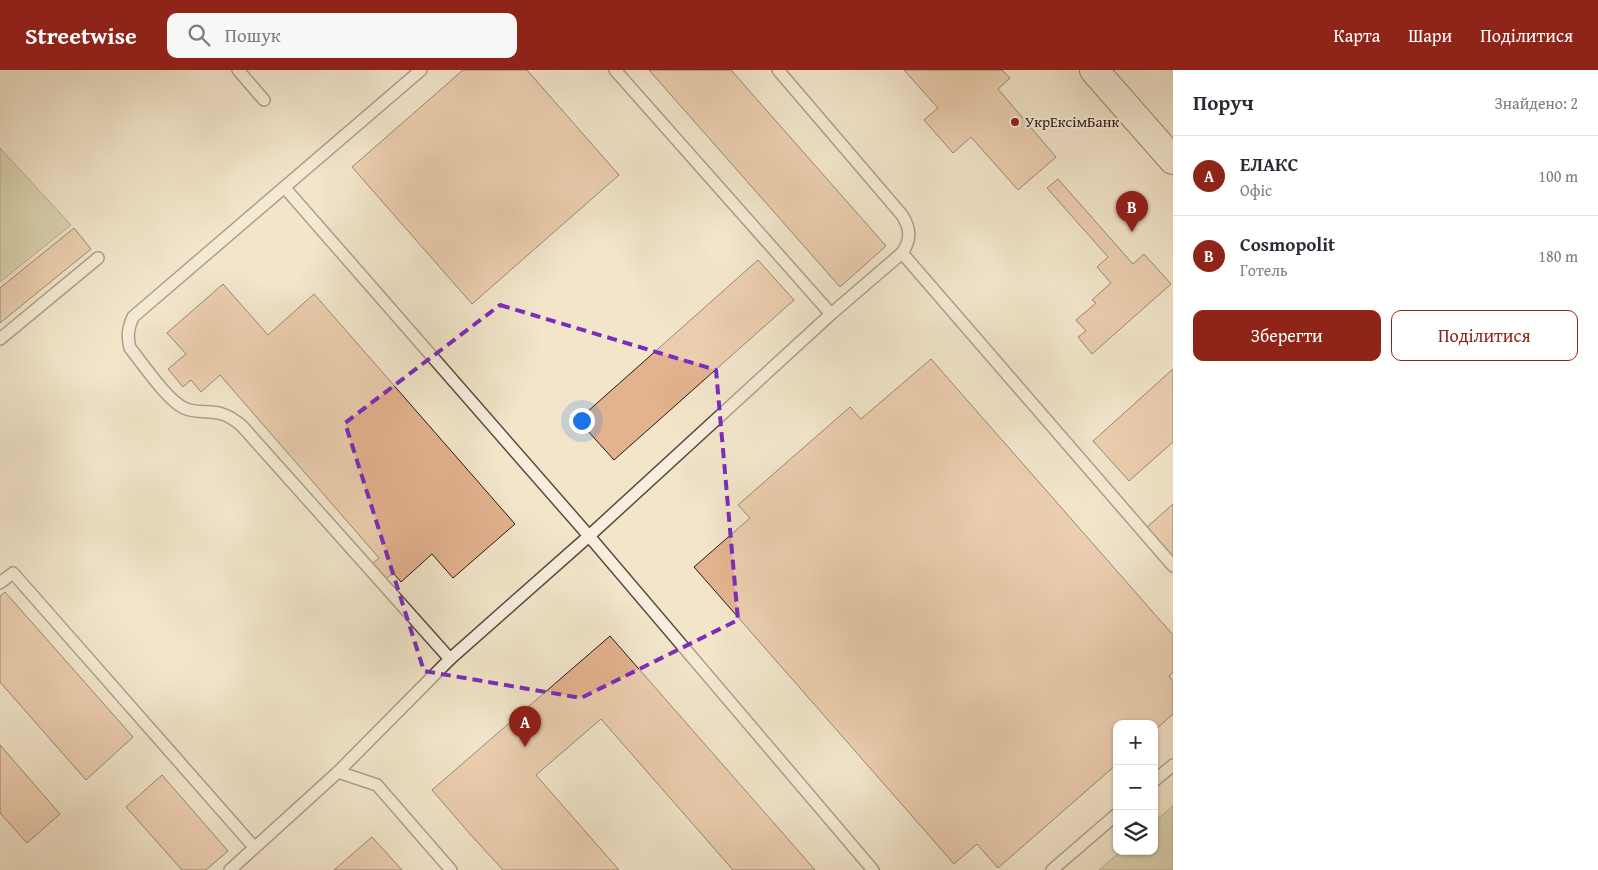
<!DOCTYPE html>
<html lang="uk">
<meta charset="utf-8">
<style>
:root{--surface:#fff;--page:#f7f7f7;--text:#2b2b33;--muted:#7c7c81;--line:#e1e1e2;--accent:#8f2418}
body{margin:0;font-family:"Gentium Book Plus",serif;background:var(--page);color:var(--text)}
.controls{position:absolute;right:15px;bottom:15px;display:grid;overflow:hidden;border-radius:10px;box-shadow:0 1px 4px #0004}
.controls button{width:45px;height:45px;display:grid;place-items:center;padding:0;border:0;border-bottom:1px solid var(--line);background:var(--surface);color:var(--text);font:25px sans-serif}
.you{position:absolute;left:581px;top:350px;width:18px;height:18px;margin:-12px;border:4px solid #fff;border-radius:50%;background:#1a73e8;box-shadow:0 0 0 8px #1a73e833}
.badge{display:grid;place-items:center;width:32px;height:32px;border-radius:50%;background:var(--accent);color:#fff;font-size:16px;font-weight:700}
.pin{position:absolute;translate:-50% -41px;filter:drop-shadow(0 1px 2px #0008)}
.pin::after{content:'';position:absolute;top:26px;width:18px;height:15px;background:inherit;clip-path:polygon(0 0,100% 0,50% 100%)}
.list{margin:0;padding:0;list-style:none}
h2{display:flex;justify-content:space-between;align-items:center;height:65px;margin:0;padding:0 20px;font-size:21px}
h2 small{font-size:16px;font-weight:400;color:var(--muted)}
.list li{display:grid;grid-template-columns:32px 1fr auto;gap:15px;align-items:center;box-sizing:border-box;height:80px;padding:0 20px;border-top:1px solid var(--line)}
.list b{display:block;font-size:19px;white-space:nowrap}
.list p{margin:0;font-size:16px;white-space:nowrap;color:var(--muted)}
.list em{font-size:16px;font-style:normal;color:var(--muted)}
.actions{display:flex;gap:10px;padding:15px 20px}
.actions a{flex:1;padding:11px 0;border:1px solid var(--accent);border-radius:10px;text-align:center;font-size:18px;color:var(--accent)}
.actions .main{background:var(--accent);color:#fff}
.icon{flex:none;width:28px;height:28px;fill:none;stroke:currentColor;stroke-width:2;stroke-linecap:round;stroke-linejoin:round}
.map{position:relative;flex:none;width:1173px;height:800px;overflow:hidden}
header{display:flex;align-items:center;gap:30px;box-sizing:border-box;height:70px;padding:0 25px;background:var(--accent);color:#fff}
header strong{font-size:24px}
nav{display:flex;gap:28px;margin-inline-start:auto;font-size:18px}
.search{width:350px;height:45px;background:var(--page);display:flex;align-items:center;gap:12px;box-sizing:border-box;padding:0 18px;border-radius:10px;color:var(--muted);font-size:19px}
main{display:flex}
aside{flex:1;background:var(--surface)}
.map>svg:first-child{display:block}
.green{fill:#c2c292;stroke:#756e50}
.building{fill:#e3b28f;stroke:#28190e}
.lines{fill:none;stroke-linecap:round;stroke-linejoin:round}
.lane-casing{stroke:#5a4c3d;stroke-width:14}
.secondary-casing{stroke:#28190e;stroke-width:30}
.lane{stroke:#f7eedd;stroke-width:11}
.secondary{stroke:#f7eedd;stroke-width:28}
.marked{fill:none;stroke:#7b2cbf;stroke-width:4;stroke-dasharray:10 6;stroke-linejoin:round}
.poi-dot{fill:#8f2418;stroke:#f7eedd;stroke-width:2}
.labels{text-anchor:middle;stroke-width:4;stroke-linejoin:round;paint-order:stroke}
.poi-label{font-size:15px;fill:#28190e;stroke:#f7eedd;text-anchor:start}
</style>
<header>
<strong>Streetwise</strong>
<div class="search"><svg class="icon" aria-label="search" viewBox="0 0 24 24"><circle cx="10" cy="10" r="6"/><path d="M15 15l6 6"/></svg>Пошук</div>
<nav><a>Карта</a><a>Шари</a><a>Поділитися</a></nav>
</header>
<main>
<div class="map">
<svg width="1173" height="800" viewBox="0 0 1173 800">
<rect width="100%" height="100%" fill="#f2e5ca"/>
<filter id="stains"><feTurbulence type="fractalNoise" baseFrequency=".004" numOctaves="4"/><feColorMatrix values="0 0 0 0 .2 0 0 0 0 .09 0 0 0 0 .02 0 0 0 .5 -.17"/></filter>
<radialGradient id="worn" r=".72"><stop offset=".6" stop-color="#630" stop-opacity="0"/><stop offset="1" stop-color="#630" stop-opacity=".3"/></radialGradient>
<g class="green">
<path d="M 0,78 L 71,155 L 0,212 Z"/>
<path d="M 1173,736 L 1173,800 L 1099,800 L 1121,781 L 1154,781 L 1154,752 Z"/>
</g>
<g class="building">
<path d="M 463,0 L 527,0 L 619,105 L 472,234 L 352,97 Z"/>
<path d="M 649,0 L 731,0 L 886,176 L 840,217 Z"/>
<path d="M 904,0 L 1002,0 L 1010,8 L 998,19 L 1056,87 L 1018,120 L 971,67 L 953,83 L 924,50 L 938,38 Z"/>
<path d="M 1058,109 L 1133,194 L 1144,184 L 1171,214 L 1092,284 L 1078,267 L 1086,261 L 1076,250 L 1096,233 L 1092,230 L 1111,213 L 1097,197 L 1108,187 L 1047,118 Z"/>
<path d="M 74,158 L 91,179 L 0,253 L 0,218 Z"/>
<path d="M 758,190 L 794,230 L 614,390 L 578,350 Z"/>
<path d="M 223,214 L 268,265 L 314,224 L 515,454 L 453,508 L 432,484 L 401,512 L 393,503 L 385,510 L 371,495 L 379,488 L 220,305 L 201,322 L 191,310 L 183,317 L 168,299 L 186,284 L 167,263 Z"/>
<path d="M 931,289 L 1173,565 L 1173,602 L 1169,606 L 1173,611 L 1173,644 L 1154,661 L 1154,654 L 1117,654 L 1117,694 L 998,798 L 977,774 L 954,794 L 694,497 L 750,448 L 738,435 L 850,337 L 861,349 Z"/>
<path d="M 1173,299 L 1173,372 L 1129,411 L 1093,371 Z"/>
<path d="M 1173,434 L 1173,488 L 1146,458 Z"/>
<path d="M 5,522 L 133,667 L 86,710 L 0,612 L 0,526 Z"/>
<path d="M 610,566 L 815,800 L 733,800 L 601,649 L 536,705 L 619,800 L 503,800 L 470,764 L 432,720 Z"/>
<path d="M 0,675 L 60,744 L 27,773 L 0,743 Z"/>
<path d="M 162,705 L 228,781 L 206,800 L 182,800 L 126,737 Z"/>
<path d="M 372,767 L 402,800 L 334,800 Z"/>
</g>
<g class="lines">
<defs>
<g id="lane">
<path d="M 238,0 L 264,30"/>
<path d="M 421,0 L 133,247 C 128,258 127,266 130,278 C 143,294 167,330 184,338 C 197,344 210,340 222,344 C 230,346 236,351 242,356 L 450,589"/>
<path d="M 615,0 L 831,244"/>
<path d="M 285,118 L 589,466 L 873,800"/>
<path d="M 902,183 L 1173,496"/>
<path d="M 0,269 L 98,188"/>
<path d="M 0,513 L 13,503 L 254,777"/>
<path d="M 338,702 L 377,715 L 451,800"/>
<path d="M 1154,711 L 1173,695"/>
<path d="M 230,800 L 338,702 L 450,589 L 589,466 L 831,244 L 902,183 C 911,170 911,159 902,145 L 778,0"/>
<path d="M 1052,800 L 1117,744"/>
</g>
<path id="secondary" d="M 1094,0 L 1173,90"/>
</defs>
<use href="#lane" class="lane-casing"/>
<use href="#secondary" class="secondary-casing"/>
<use href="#lane" class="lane"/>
<use href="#secondary" class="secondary"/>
</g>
<path d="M0 0H1173V800H0ZM 500,235 L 716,300 L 738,550 L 581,628 L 424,601 L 345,353 Z" fill="#f2e5ca" fill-opacity=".55" fill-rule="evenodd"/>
<path class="marked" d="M 500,235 L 716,300 L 738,550 L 581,628 L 424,601 L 345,353 Z"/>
<circle class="poi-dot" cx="1015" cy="52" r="5"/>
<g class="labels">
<g class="poi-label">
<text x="1025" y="57">УкрЕксімБанк</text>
</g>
</g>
<rect width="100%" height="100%" filter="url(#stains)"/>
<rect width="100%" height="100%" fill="url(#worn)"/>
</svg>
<div class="controls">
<button>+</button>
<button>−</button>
<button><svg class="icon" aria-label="layers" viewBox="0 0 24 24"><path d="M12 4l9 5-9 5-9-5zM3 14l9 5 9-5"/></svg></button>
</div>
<div class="you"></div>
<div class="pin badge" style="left:525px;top:677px">A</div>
<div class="pin badge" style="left:1132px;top:162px">B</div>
</div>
<aside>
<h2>Поруч<small>Знайдено: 2</small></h2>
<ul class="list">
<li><span class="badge">A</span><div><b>ЕЛАКС</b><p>Офіс</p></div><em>100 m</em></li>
<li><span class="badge">B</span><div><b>Cosmopolit</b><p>Готель</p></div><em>180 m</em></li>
</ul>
<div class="actions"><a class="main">Зберегти</a><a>Поділитися</a></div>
</aside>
</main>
